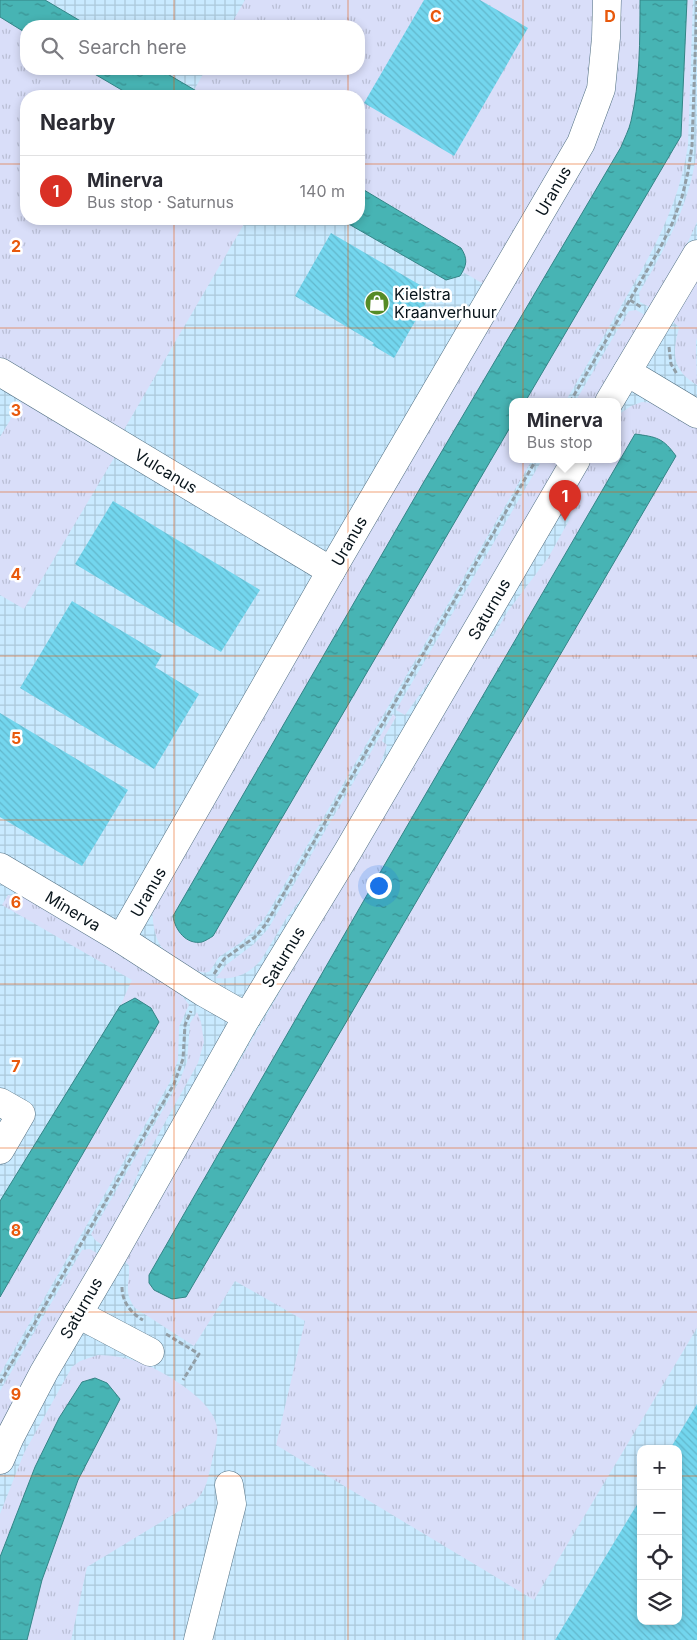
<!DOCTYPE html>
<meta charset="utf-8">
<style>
:root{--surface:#fff;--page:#f7f7f7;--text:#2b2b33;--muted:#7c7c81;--line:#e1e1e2;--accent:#d93025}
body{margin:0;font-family:Inter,sans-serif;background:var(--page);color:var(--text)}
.controls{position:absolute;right:15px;bottom:15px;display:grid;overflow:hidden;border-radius:10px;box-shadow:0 2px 8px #0003}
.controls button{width:45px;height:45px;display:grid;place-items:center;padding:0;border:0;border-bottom:1px solid var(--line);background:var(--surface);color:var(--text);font:25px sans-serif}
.you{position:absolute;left:378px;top:885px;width:18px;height:18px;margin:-12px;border:4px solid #fff;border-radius:50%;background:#1a73e8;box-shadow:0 0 0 8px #1a73e833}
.badge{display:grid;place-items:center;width:32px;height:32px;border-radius:50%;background:var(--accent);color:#fff;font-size:16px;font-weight:700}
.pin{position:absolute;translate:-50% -41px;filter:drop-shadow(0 1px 2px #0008)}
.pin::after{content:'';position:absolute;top:26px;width:18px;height:15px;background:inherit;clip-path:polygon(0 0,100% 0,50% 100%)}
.popup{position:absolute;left:509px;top:398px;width:112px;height:65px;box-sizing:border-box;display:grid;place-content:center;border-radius:10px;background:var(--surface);filter:drop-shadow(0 1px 4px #0005);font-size:16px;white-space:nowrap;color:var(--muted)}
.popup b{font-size:19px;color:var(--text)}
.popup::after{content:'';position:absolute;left:50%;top:100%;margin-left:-10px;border:10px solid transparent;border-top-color:var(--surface)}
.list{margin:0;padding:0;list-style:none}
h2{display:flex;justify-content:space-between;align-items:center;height:65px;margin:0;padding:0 20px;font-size:21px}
h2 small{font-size:16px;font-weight:400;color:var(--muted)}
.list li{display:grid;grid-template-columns:32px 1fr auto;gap:15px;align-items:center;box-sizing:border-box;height:70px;padding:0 20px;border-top:1px solid var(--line)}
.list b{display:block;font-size:19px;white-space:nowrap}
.list p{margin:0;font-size:16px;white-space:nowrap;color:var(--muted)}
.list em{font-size:16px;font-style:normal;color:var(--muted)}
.icon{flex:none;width:28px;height:28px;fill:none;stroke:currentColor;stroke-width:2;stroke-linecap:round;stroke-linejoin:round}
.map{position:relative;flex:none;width:697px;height:1640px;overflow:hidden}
.search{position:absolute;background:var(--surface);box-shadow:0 2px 8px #0003;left:20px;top:20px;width:345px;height:55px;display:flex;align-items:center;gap:12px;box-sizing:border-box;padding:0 18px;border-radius:20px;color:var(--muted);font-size:19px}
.panel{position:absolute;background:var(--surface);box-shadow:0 2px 8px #0003;left:20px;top:90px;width:345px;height:135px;border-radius:20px}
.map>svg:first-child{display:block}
.industrial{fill:url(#industrial-grid);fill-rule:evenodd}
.grass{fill:url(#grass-tufts);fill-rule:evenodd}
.water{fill:url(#water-ripples);stroke:#348486}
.building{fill:url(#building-back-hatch)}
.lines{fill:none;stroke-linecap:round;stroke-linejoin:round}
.minor-casing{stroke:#527083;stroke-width:29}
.major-casing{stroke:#527083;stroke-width:29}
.path{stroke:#919ea6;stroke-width:3;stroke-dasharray:5 2.5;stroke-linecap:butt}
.minor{stroke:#fff;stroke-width:28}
.major{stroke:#fff;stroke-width:28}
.grid{fill:none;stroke:#e8590c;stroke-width:1;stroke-opacity:0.55}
.labels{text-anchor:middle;stroke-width:5;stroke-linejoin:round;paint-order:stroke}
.street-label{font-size:16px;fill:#08141b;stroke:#fff}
.poi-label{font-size:16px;fill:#08141b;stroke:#fff;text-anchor:start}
.grid-label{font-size:16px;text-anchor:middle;font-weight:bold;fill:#e8590c;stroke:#fff;stroke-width:5;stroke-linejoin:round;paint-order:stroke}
</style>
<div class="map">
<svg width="697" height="1640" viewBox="0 0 697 1640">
<defs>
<pattern id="industrial-grid" width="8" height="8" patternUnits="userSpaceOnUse" patternTransform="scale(1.25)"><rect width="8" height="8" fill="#c9eaff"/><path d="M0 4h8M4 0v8" fill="none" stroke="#abc8da"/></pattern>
<pattern id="grass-tufts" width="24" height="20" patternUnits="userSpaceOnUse" patternTransform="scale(1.25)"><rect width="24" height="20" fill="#d9def9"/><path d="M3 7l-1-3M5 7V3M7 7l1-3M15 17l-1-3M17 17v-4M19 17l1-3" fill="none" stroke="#b9bed5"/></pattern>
<pattern id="water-ripples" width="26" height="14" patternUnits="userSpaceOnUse" patternTransform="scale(1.25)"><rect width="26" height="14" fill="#47b4b4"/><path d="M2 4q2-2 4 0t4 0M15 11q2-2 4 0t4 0" fill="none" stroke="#399192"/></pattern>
<pattern id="building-back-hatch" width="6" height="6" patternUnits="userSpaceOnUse" patternTransform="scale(1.25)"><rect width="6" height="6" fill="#73d6ee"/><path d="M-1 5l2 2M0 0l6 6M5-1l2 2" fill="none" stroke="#62b7cc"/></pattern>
</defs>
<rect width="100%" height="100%" fill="#e5f2fb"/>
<path class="industrial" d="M 0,0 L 697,0 L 697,1640 L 0,1640 ZM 26,26 L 359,26 L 359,69 L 26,69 ZM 26,96 L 359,96 L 359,219 L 26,219 ZM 512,402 L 618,402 L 618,460 L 512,460 ZM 641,1449 L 678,1449 L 678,1621 L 641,1621 Z"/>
<g class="grass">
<path d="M 245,0 L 593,0 L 598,20 L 597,57 L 570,143 L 487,286 L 463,272 L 465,267 L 461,248 L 359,187 L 359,96 L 205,96 L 194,90 L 206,69 L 359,69 L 359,26 L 230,26 Z"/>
<path d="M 617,0 L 640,0 C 640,40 640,82 631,121 C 629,130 624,139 621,147 L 422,485 L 173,916 L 175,926 L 201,942 L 213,936 L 512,424 L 512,460 L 532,460 L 266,916 L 254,931 L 240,943 L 219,957 L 210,971 C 202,975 196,970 188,967 C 158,954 153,937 152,906 L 586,155 Z"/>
<path d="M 687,0 L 693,0 L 688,145 C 679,206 652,253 621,306 C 603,338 584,370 565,402 L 525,402 L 681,136 Z"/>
<path d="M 0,17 L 26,33 L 26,69 L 86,69 L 132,96 L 26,96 L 26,219 L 247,219 L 122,433 L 0,358 Z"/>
<path d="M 697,123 L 697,222 L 678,264 L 651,308 L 640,302 L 639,293 C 663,252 687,210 695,162 C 697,149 696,135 697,123 Z"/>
<path d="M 697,274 L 697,338 L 696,341 L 697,385 C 672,370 672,354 679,328 L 671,319 Z"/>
<path d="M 636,310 L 647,316 L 597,402 L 575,402 L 627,314 L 629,311 Z"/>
<path d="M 24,397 L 117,453 L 24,609 L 0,595 L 0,437 Z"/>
<path d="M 642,402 L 653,403 L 697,427 L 697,1328 L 534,1600 L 276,1445 L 305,1321 L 235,1281 L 194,1346 L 135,1308 C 123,1292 130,1283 129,1266 L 123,1258 L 231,1076 L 486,636 L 492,638 L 508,611 L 548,558 L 571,517 L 566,514 L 582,470 L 588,460 L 618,460 L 618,415 L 631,406 ZM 635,435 C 658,437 663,438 676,456 L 186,1297 L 172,1299 L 367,895 Z"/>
<path d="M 542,460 L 564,460 L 456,644 L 405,715 L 396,710 Z"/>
<path d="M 393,714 L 396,717 L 382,741 L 387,745 L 373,786 L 322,871 L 287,917 L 261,960 C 249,974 235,980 216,978 L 226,965 L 254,944 L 268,929 Z"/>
<path d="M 8,895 L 28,897 C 54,913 181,984 189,1005 L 179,1027 L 178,1060 L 170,1082 L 0,1374 L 0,1297 L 19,1265 L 135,998 L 120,1006 L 132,980 L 2,905 Z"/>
<path d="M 197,1012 L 201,1022 L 204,1042 L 198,1063 L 143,1162 L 114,1230 L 105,1247 L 95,1240 L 91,1234 L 179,1082 L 187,1062 L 190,1023 Z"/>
<path d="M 90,1249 L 100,1255 L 0,1431 L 0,1391 L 82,1250 Z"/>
<path d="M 98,1355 C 114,1355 133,1359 147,1365 C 169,1375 213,1401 217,1427 C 219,1438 214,1450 212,1461 C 208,1477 207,1491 194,1502 L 87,1567 L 71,1640 L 27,1640 L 42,1580 L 78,1480 L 120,1399 L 17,1512 L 0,1557 L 0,1514 L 24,1453 L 72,1367 L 80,1361 Z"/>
</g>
<g class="water">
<path d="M 0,0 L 45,0 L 89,26 L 26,26 L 26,33 L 0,17 Z"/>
<path d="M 640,0 L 687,0 L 681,136 L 525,402 L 512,402 L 512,424 L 213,936 C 210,938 205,941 202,942 C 186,945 175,930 173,916 L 422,485 L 621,147 C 624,139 629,130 631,121 C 640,82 640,40 640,0 Z"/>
<path d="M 86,69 L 159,69 L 205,96 L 132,96 Z"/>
<path d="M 359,187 L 461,248 C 468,259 467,265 460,276 L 446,280 L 340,219 L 359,219 Z"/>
<path d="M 635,434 C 657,437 663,438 676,456 L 186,1297 L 172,1299 L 154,1290 L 149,1283 L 149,1275 L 367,895 Z"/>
<path d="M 135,998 L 151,1008 L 159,1022 L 0,1297 L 0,1201 L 120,1006 Z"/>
<path d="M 95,1378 L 107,1383 L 120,1399 L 78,1480 L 42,1580 L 27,1640 L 0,1640 L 0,1557 L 35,1467 L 59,1418 L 82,1382 Z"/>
</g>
<g class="building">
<path d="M 424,0 L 480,0 L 528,28 L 454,156 L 364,103 Z"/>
<path d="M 331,233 L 432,292 L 394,358 L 372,345 L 374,343 L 295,296 Z"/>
<path d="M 113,501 L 260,590 L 221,652 L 75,564 Z"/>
<path d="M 72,601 L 162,655 L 155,667 L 199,694 L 154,769 L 20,688 Z"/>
<path d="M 0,713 L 128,790 L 82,866 L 0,817 Z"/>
<path d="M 697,1404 L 697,1640 L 555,1640 L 641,1498 L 641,1621 L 678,1621 L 678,1449 L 670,1449 Z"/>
</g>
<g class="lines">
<defs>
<g id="minor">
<path d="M 0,372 L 331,571"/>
<path d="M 627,372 L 697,414"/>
<path d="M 0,867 L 121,939"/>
<path d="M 247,1017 L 203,992 L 121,939 L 331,571 L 581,143 L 601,89 L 606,38 L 607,0"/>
<path d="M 0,1102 L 21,1114 L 0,1150"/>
<path d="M 78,1314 L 150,1352"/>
<path d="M 198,1640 L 232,1504 L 229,1485"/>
</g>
<g id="major">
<path d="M 609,402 L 697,254"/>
<path d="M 0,1460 L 10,1437 L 44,1372 L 114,1253 L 247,1017 L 348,851 L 576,460"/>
</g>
</defs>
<use href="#minor" class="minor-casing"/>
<use href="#major" class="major-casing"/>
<g class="path">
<path d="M 630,300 L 641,307"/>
<path d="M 669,347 L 671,364 L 677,374"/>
<path d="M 570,402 L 659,250 L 672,224 L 682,197 L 688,172 L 692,146 L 697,1"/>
<path d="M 214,974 L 224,959 L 255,937 L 266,924 L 536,460"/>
<path d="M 122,1287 C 122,1302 131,1313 143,1320"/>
<path d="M 166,1334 L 199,1354 L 183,1380"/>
<path d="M 0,1383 L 174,1084 L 183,1059 L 185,1025 L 191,1011"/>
</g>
<use href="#minor" class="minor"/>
<use href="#major" class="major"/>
</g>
<path class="grid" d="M 174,0 L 174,26M 348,0 L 348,26M 523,0 L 523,1640M 174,69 L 174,96M 348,69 L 348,96M 0,164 L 26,164M 359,164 L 697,164M 174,219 L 174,1640M 348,219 L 348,1640M 0,328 L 697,328M 0,492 L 697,492M 0,656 L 697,656M 0,820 L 697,820M 0,984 L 697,984M 0,1148 L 697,1148M 0,1312 L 697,1312M 0,1476 L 641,1476M 678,1476 L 697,1476"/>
<defs>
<symbol id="shop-disc" viewBox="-11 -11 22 22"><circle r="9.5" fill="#568b25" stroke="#fff"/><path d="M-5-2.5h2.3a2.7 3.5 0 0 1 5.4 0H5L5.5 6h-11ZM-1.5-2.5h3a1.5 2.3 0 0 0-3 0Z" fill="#fff"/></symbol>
</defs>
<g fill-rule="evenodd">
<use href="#shop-disc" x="363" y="289" width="28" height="28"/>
</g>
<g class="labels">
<g class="street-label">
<text transform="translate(553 191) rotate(-60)" y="6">Uranus</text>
<text transform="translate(166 471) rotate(31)" y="6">Vulcanus</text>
<text transform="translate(349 541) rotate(-60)" y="6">Uranus</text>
<text transform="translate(489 609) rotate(-60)" y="6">Saturnus</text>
<text transform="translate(148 892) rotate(-60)" y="6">Uranus</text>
<text transform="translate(73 911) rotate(31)" y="6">Minerva</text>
<text transform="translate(283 957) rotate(-59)" y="6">Saturnus</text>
<text transform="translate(81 1308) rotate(-60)" y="6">Saturnus</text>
</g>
<g class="poi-label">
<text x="394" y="300">Kielstra<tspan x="394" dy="18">Kraanverhuur</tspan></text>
</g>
</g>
<g class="grid-label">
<text x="436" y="22">C</text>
<text x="610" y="22">D</text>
<text x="16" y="252">2</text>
<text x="16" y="416">3</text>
<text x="16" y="580">4</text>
<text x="16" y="744">5</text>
<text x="16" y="908">6</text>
<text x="16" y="1072">7</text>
<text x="16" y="1236">8</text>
<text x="16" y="1400">9</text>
</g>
</svg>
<div class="controls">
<button>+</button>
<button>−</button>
<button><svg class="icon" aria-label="locate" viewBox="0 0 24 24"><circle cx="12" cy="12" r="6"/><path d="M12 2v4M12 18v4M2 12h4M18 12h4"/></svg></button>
<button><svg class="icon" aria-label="layers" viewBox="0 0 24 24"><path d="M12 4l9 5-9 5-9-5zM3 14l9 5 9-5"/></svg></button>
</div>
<div class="you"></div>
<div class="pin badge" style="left:565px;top:521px">1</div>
<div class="popup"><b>Minerva</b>Bus stop</div>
<div class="search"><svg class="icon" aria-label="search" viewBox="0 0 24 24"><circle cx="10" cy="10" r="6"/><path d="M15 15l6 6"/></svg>Search here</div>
<section class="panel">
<h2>Nearby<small></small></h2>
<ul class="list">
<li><span class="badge">1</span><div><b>Minerva</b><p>Bus stop · Saturnus</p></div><em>140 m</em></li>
</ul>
</section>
</div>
